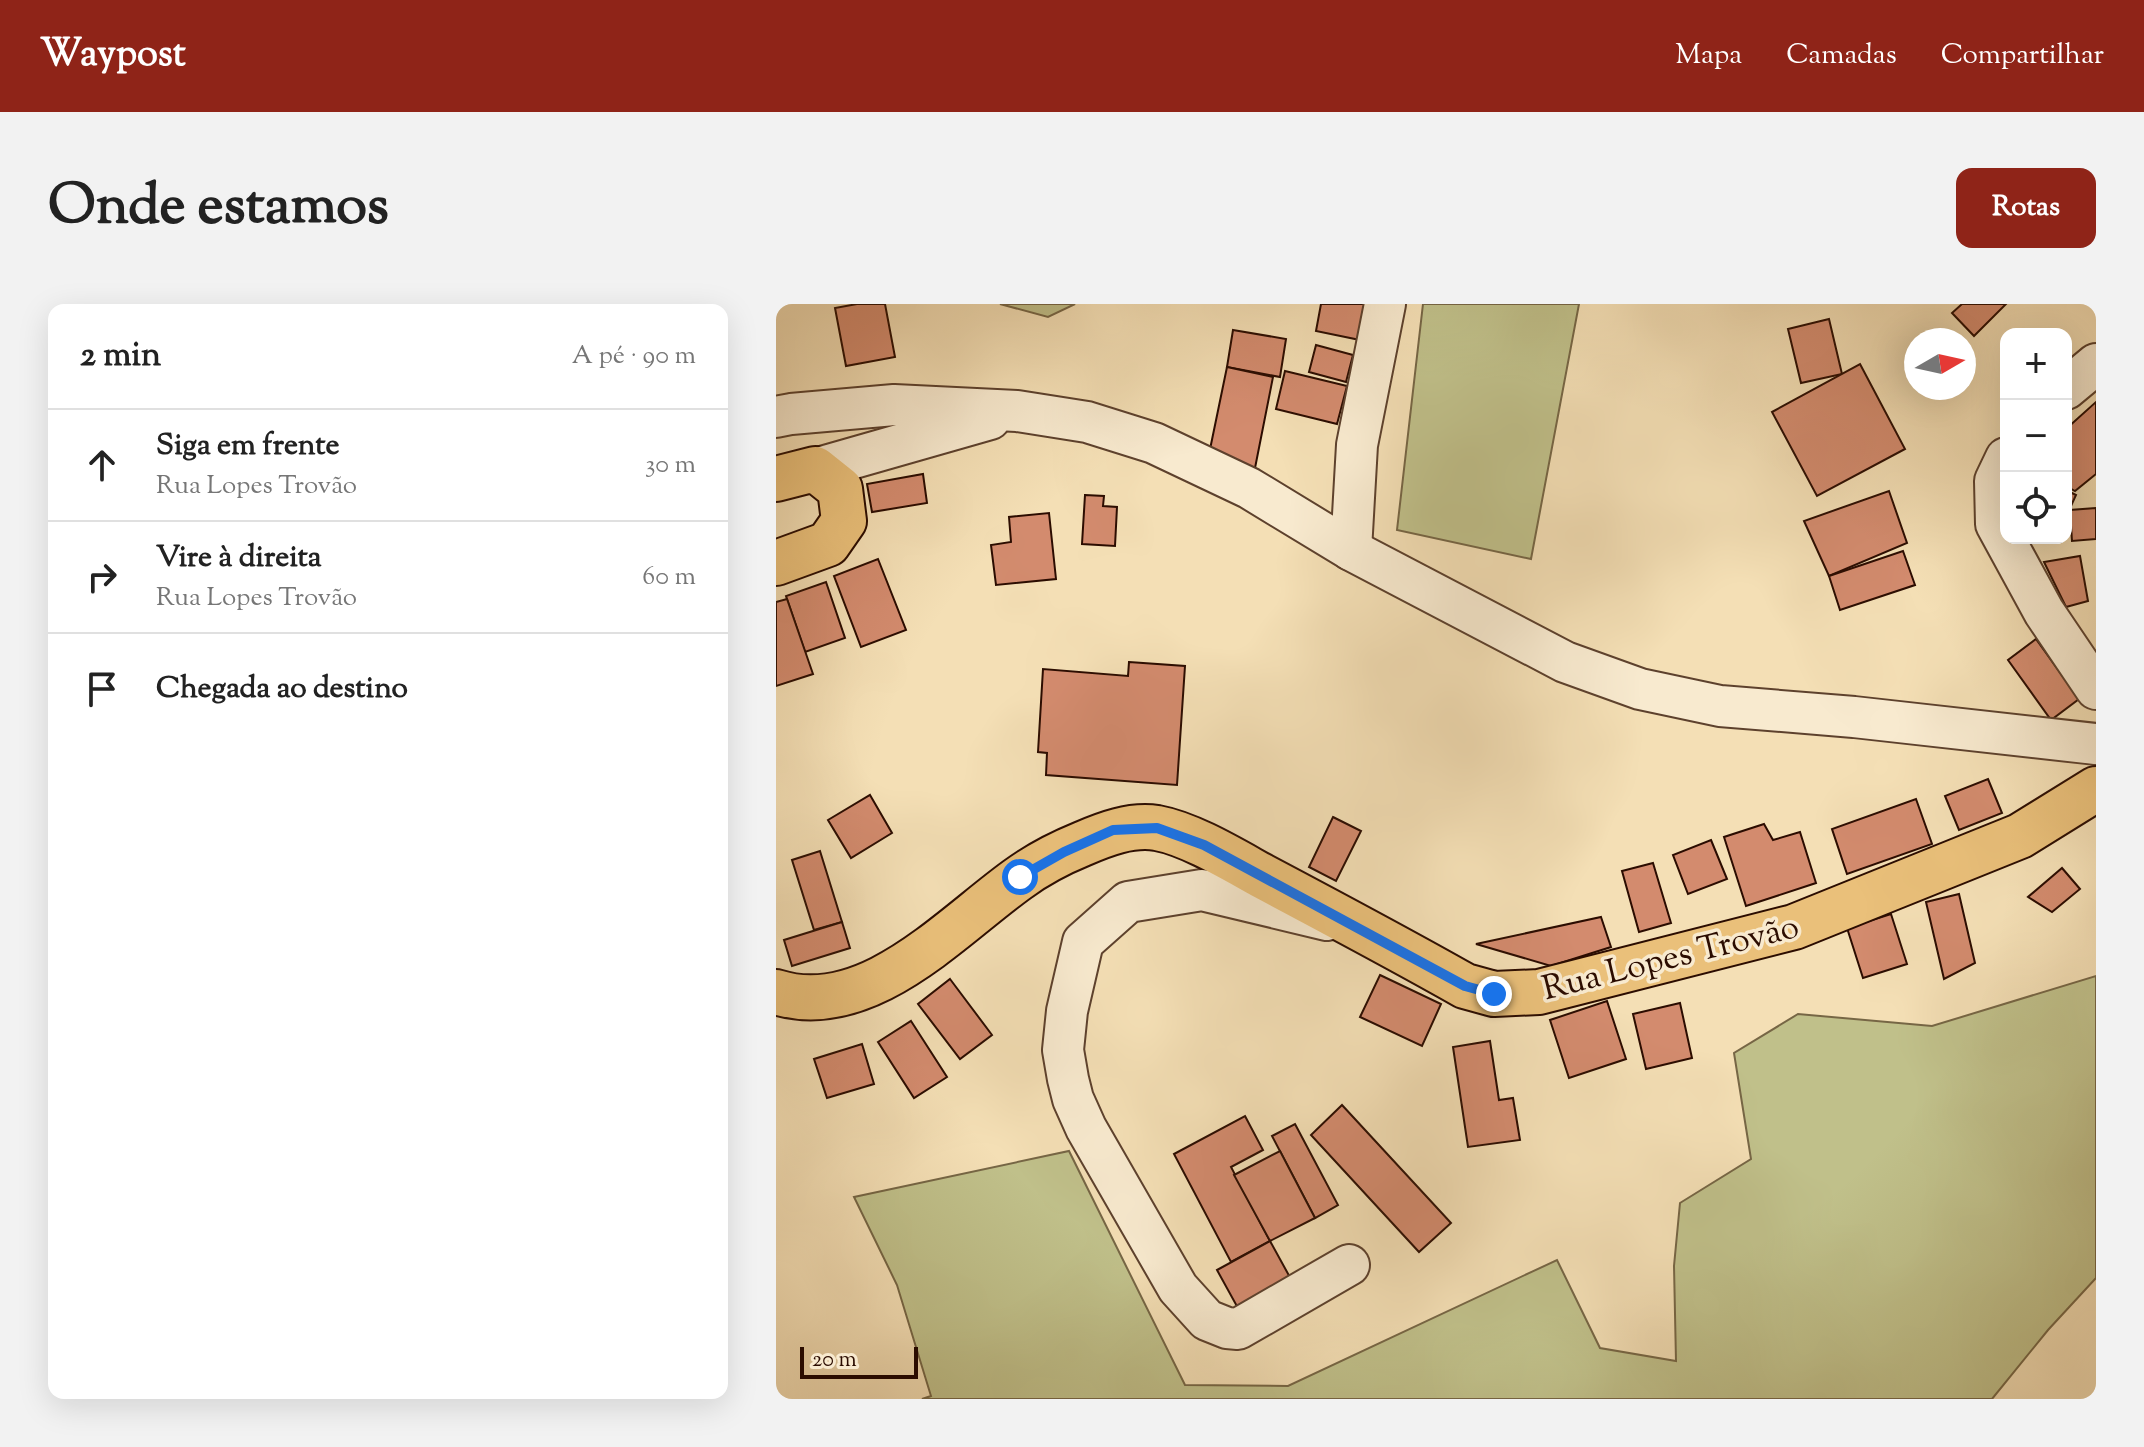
<!DOCTYPE html>
<html lang="pt">
<meta charset="utf-8">
<style>
:root{--surface:#fff;--page:#f2f2f2;--text:#222;--muted:#767676;--line:#e0e0e0;--accent:#8f2418}
body{margin:0;font-family:"Sorts Mill Goudy",serif;background:var(--page);color:var(--text)}
.controls{position:absolute;right:24px;top:24px;display:grid;overflow:hidden;border-radius:16px;box-shadow:0 8px 32px #0002}
.controls button{width:72px;height:72px;display:grid;place-items:center;padding:0;border:0;border-bottom:2px solid var(--line);background:var(--surface);color:var(--text);font:40px sans-serif}
.compass{position:absolute;left:1128px;top:24px;width:72px;height:72px;border-radius:50%;background:var(--surface);box-shadow:0 8px 32px #0002;rotate:81deg}
.scale{position:absolute;left:24px;bottom:20px;width:118px;box-sizing:border-box;padding-left:8px;border:4px solid #2b0c00;border-top:0;font-size:22px;line-height:28px;white-space:nowrap;color:#2b0c00;-webkit-text-stroke:6px #f8eacf;paint-order:stroke}
.stop{position:absolute;width:24px;height:24px;margin:-18px;border:6px solid #1a73e8;border-radius:50%;background:#fff}
.stop.end{background:#1a73e8;border-color:#fff;box-shadow:0 2px 8px #0008}
.list{margin:0;padding:0;list-style:none}
h2{display:flex;justify-content:space-between;align-items:center;height:104px;margin:0;padding:0 32px;font-size:34px}
h2 small{font-size:26px;font-weight:400;color:var(--muted)}
.list li{display:grid;grid-template-columns:52px 1fr auto;gap:24px;align-items:center;box-sizing:border-box;height:112px;padding:0 32px;border-top:2px solid var(--line)}
.list b{display:block;font-size:30px;white-space:nowrap}
.list p{margin:0;font-size:26px;white-space:nowrap;color:var(--muted)}
.list em{font-size:26px;font-style:normal;color:var(--muted)}
.icon{flex:none;width:44px;height:44px;fill:none;stroke:currentColor;stroke-width:2;stroke-linecap:round;stroke-linejoin:round}
.map{position:relative;flex:none;width:1320px;height:1095px;overflow:hidden;border-radius:16px}
header{display:flex;align-items:center;gap:48px;box-sizing:border-box;height:112px;padding:0 40px;background:var(--accent);color:#fff}
header strong{font-size:38px}
nav{display:flex;gap:44px;margin-inline-start:auto;font-size:28px}
.intro{display:flex;align-items:center;justify-content:space-between;box-sizing:border-box;height:192px;padding:0 48px}
h1{margin:0;font-size:56px}
.button{padding:20px 36px;border-radius:16px;background:var(--accent);color:#fff;font-size:28px;font-weight:700}
main{display:flex;gap:48px;padding:0 48px}
aside{flex:1;background:var(--surface);border-radius:16px;box-shadow:0 8px 32px #0002}
.map>svg:first-child{display:block}
.green{fill:#c0c08a;stroke:#766645;stroke-width:2}
.building{fill:#d38b6e;stroke:#2b0c00;stroke-width:2}
.lines{fill:none;stroke-linecap:round;stroke-linejoin:round}
.minor-casing{stroke:#5d412d;stroke-width:44}
.major-casing{stroke:#2b0c00;stroke-width:48}
.minor{stroke:#f8eacf;stroke-width:40}
.major{stroke:#eac07a;stroke-width:44}
.route{stroke:#1a73e8;stroke-width:10}
.labels{text-anchor:middle;stroke-width:7;stroke-linejoin:round;paint-order:stroke}
.street-label{font-size:34px;fill:#2b0c00;stroke:#f8eacf}
</style>
<header>
<strong>Waypost</strong>
<nav><a>Mapa</a><a>Camadas</a><a>Compartilhar</a></nav>
</header>
<div class="intro"><h1>Onde estamos</h1><a class="button">Rotas</a></div>
<main>
<aside>
<h2>2 min<small>A pé · 90 m</small></h2>
<ul class="list">
<li><svg class="icon" aria-label="ahead" viewBox="0 0 24 24"><path d="M12 20V5M6 11l6-6 6 6"/></svg><div><b>Siga em frente</b><p>Rua Lopes Trovão</p></div><em>30 m</em></li>
<li><svg class="icon" aria-label="right" viewBox="0 0 24 24"><path d="M7 20v-9h11M14 6l5 5-5 5"/></svg><div><b>Vire à direita</b><p>Rua Lopes Trovão</p></div><em>60 m</em></li>
<li><svg class="icon" aria-label="arrive" viewBox="0 0 24 24"><path d="M6 21V4h12l-3 4 3 4H6"/></svg><div><b>Chegada ao destino</b></div></li>
</ul>
</aside>
<div class="map">
<svg width="1320" height="1095" viewBox="0 0 1320 1095">
<rect width="100%" height="100%" fill="#f4dfb5"/>
<filter id="stains"><feTurbulence type="fractalNoise" baseFrequency=".0025" numOctaves="4"/><feColorMatrix values="0 0 0 0 .2 0 0 0 0 .09 0 0 0 0 .02 0 0 0 .5 -.17"/></filter>
<radialGradient id="worn" r=".72"><stop offset=".6" stop-color="#630" stop-opacity="0"/><stop offset="1" stop-color="#630" stop-opacity=".3"/></radialGradient>
<g class="green">
<path d="M 224,0 L 299,0 L 272,13 Z"/>
<path d="M 647,0 L 803,0 L 755,255 L 621,226 Z"/>
<path d="M 1320,672 L 1320,974 L 1272,1026 L 1216,1095 L 146,1095 L 155,1092 L 121,981 L 78,893 L 293,847 L 409,1081 L 512,1082 L 781,956 L 824,1044 L 900,1057 L 898,962 L 904,899 L 975,855 L 958,749 L 1022,710 L 1156,722 Z"/>
</g>
<g class="building">
<path d="M 81,0 L 109,0 L 119,53 L 70,62 L 59,4 Z"/>
<path d="M 545,0 L 591,0 L 584,36 L 540,27 Z"/>
<path d="M 1186,0 L 1230,0 L 1198,32 L 1176,9 Z"/>
<path d="M 1053,15 L 1066,70 L 1025,79 L 1012,25 Z"/>
<path d="M 457,26 L 510,35 L 504,73 L 451,63 Z"/>
<path d="M 540,41 L 577,51 L 570,78 L 533,68 Z"/>
<path d="M 1084,60 L 1129,145 L 1041,192 L 996,108 Z"/>
<path d="M 451,63 L 497,73 L 479,164 L 432,155 Z"/>
<path d="M 509,67 L 571,82 L 561,120 L 500,105 Z"/>
<path d="M 1320,98 L 1320,170 L 1299,187 L 1290,182 L 1290,125 Z"/>
<path d="M 147,170 L 151,199 L 96,208 L 91,180 Z"/>
<path d="M 1290,186 L 1300,191 L 1290,213 Z"/>
<path d="M 1113,187 L 1131,239 L 1053,272 L 1028,217 Z"/>
<path d="M 309,191 L 328,192 L 327,202 L 341,203 L 339,242 L 306,240 Z"/>
<path d="M 1320,204 L 1320,235 L 1296,237 L 1294,206 Z"/>
<path d="M 273,209 L 280,275 L 220,281 L 215,241 L 235,238 L 233,213 Z"/>
<path d="M 1127,247 L 1139,281 L 1064,306 L 1053,272 Z"/>
<path d="M 1304,252 L 1312,297 L 1290,303 L 1268,258 Z"/>
<path d="M 102,255 L 130,326 L 85,343 L 58,272 Z"/>
<path d="M 50,278 L 69,334 L 29,348 L 10,292 Z"/>
<path d="M 11,295 L 37,370 L 0,382 L 0,298 Z"/>
<path d="M 1260,335 L 1303,395 L 1275,416 L 1232,356 Z"/>
<path d="M 353,358 L 409,362 L 401,481 L 270,471 L 271,449 L 262,448 L 267,365 L 352,372 Z"/>
<path d="M 1212,475 L 1226,509 L 1183,526 L 1169,492 Z"/>
<path d="M 94,491 L 116,529 L 75,554 L 52,516 Z"/>
<path d="M 1140,495 L 1156,540 L 1071,570 L 1056,525 Z"/>
<path d="M 557,513 L 585,527 L 560,577 L 533,563 Z"/>
<path d="M 988,520 L 997,536 L 1024,528 L 1040,579 L 970,602 L 948,533 Z"/>
<path d="M 935,536 L 951,575 L 912,590 L 897,551 Z"/>
<path d="M 44,547 L 66,618 L 38,626 L 16,556 Z"/>
<path d="M 877,559 L 895,619 L 863,628 L 846,567 Z"/>
<path d="M 1286,564 L 1304,585 L 1276,608 L 1252,593 Z"/>
<path d="M 1183,590 L 1199,659 L 1168,675 L 1150,598 Z"/>
<path d="M 1115,610 L 1131,660 L 1087,674 L 1071,624 Z"/>
<path d="M 825,613 L 835,643 L 775,662 L 700,640 Z"/>
<path d="M 66,618 L 74,644 L 16,662 L 8,636 Z"/>
<path d="M 604,671 L 665,700 L 646,742 L 584,713 Z"/>
<path d="M 174,675 L 216,731 L 184,755 L 142,700 Z"/>
<path d="M 831,697 L 850,755 L 793,774 L 774,716 Z"/>
<path d="M 904,699 L 916,754 L 870,765 L 857,710 Z"/>
<path d="M 135,717 L 171,773 L 138,794 L 102,738 Z"/>
<path d="M 714,737 L 723,796 L 737,794 L 744,836 L 692,843 L 677,743 Z"/>
<path d="M 86,740 L 98,780 L 51,794 L 38,755 Z"/>
<path d="M 566,801 L 675,919 L 643,948 L 535,831 Z"/>
<path d="M 469,812 L 487,846 L 455,863 L 494,937 L 455,958 L 398,850 Z"/>
<path d="M 519,820 L 562,901 L 539,914 L 496,832 Z"/>
<path d="M 504,847 L 539,914 L 494,937 L 458,871 Z"/>
<path d="M 494,937 L 516,977 L 463,1006 L 441,966 Z"/>
</g>
<g class="lines">
<defs>
<g id="minor">
<path d="M 1290,85 L 1320,60"/>
<path d="M 0,113 L 15,110 L 118,101 L 241,107 L 311,118 L 378,139 L 473,184 L 575,246 L 789,358 L 864,385 L 944,402 L 1078,413 L 1320,440"/>
<path d="M 1230,154 L 1219,177 L 1220,220 L 1268,308 L 1320,385"/>
<path d="M 39,165 L 214,115"/>
<path d="M 575,246 L 581,141 L 609,0"/>
<path d="M 551,616 L 426,586 L 352,598 L 307,638 L 291,707 L 287,746 L 292,775 L 297,795 L 310,824 L 402,984 L 431,1016 L 451,1024 L 462,1025 L 573,961"/>
</g>
<g id="major">
<path d="M 0,175 L 39,165 L 64,185 L 68,217 L 52,240 L 0,259"/>
<path d="M 0,688 C 91,717 175,623 242,575 C 261,561 284,549 306,540 C 329,530 355,520 381,524 C 414,530 457,556 486,572 C 554,608 622,644 689,682 L 718,690 L 763,688 L 1018,623 L 1244,532 L 1320,485"/>
</g>
</defs>
<use href="#minor" class="minor-casing"/>
<use href="#major" class="major-casing"/>
<use href="#minor" class="minor"/>
<use href="#major" class="major"/>
</g>
<g class="lines">
<path class="route" d="M 244,573 L 288,548 L 337,526 L 381,524 L 428,541 L 689,682 L 718,690"/>
</g>
<g class="labels">
<g class="street-label">
<text transform="translate(894 652) rotate(-14)" y="12">Rua Lopes Trovão</text>
</g>
</g>
<rect width="100%" height="100%" filter="url(#stains)"/>
<rect width="100%" height="100%" fill="url(#worn)"/>
</svg>
<div class="controls">
<button>+</button>
<button>−</button>
<button><svg class="icon" aria-label="locate" viewBox="0 0 24 24"><circle cx="12" cy="12" r="6"/><path d="M12 2v4M12 18v4M2 12h4M18 12h4"/></svg></button>
</div>
<svg class="compass" viewBox="-18 -18 36 36"><path d="M0-13l5 13h-10z" fill="#e53935"/><path d="M0 13l5-13h-10z" fill="#767676"/></svg>
<div class="scale">20 m</div>
<div class="stop" style="left:244px;top:573px"></div>
<div class="stop end" style="left:718px;top:690px"></div>
</div>
</main>
